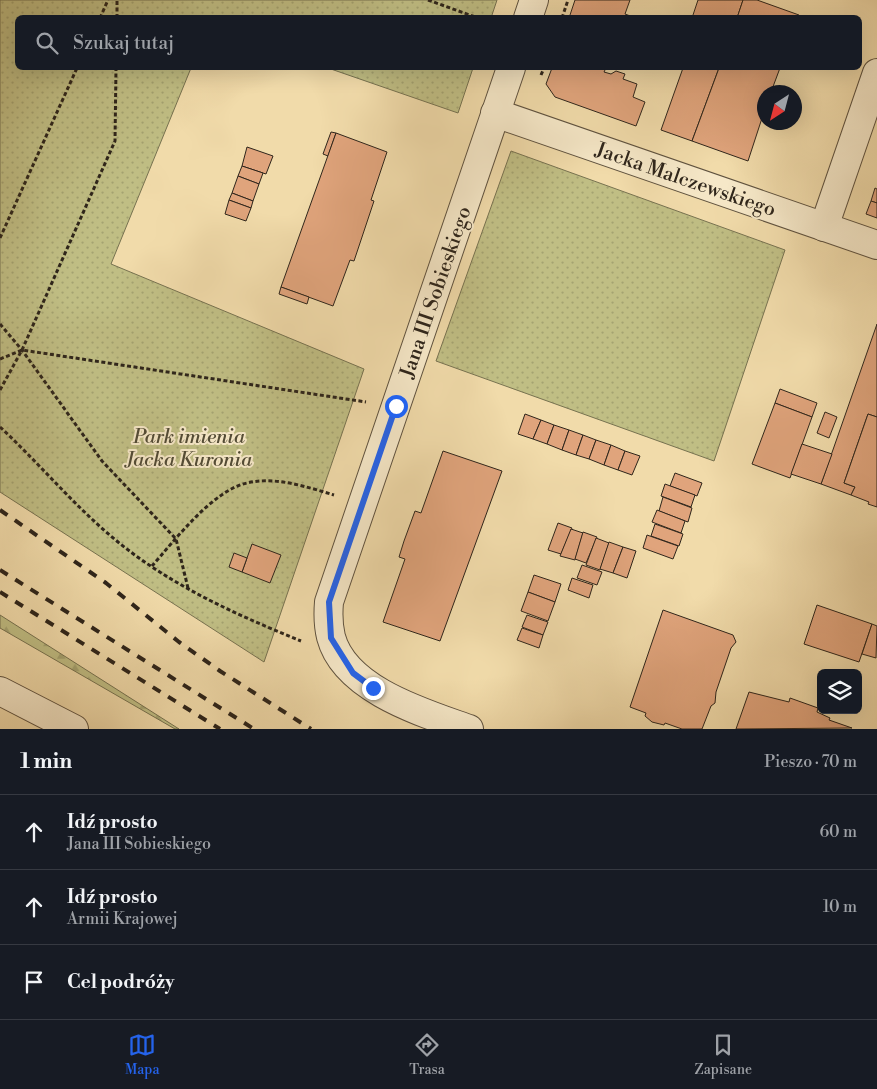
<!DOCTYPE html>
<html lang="pl">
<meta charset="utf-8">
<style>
:root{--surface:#171b24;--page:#20242c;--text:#f1f3f6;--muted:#9ea1a6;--line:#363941;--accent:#2563eb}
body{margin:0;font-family:"Libre Bodoni",serif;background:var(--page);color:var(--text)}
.controls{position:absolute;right:15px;bottom:15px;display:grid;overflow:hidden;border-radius:8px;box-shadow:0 5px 20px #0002}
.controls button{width:45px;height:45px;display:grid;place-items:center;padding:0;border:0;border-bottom:1px solid var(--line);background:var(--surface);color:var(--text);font:25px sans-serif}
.compass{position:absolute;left:757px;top:85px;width:45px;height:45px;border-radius:50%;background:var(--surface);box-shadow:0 5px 20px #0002;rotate:216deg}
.stop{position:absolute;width:15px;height:15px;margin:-11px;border:4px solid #2563eb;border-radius:50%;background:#fff}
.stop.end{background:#2563eb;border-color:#fff;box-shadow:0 1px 5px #0008}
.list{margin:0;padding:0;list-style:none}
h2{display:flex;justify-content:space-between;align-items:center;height:65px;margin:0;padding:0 20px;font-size:21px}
h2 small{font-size:16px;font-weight:400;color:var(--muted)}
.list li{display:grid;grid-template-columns:32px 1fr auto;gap:15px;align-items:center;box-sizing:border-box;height:75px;padding:0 20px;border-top:1px solid var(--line)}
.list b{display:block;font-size:19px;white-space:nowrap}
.list p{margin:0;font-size:16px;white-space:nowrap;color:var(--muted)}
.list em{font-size:16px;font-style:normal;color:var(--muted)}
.icon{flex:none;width:28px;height:28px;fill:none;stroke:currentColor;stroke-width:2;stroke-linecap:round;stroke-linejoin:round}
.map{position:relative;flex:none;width:877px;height:729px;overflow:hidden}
.search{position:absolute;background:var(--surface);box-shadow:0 5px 20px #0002;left:15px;right:15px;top:15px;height:55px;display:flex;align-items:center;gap:12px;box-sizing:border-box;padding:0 18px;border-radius:8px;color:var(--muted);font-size:19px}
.sheet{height:290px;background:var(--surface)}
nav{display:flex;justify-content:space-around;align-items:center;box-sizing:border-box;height:70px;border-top:1px solid var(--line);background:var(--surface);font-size:14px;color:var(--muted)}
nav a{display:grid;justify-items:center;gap:2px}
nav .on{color:var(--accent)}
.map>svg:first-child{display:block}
.grass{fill:url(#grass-dots);stroke:#777250}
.forest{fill:url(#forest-firs);stroke:#777250}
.building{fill:#e0a47c;stroke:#2e251b}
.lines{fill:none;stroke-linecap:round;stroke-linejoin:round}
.minor-casing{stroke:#5f523f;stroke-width:30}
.path{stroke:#2e251b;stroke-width:3;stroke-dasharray:4 2.5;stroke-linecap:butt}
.minor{stroke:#f6e8c8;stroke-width:28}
.rail{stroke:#2e251b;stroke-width:4;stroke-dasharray:9 9;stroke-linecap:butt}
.route{stroke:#2563eb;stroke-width:6}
.labels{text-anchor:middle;stroke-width:4;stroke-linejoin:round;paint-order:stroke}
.street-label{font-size:20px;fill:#2e251b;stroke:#f6e8c8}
.park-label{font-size:20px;font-style:italic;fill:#524b35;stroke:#f6e8c8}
</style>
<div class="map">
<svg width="877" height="729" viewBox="0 0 877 729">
<defs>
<pattern id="grass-dots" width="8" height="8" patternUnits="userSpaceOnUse" patternTransform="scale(1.25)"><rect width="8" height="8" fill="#c0be84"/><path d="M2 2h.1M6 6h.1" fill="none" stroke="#a5a371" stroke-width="1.8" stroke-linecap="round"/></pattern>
<pattern id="forest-firs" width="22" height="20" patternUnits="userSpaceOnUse" patternTransform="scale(1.25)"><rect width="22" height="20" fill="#c0be84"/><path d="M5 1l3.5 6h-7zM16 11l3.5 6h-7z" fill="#a5a371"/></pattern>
</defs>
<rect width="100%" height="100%" fill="#f1dbaa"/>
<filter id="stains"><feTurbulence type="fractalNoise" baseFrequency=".004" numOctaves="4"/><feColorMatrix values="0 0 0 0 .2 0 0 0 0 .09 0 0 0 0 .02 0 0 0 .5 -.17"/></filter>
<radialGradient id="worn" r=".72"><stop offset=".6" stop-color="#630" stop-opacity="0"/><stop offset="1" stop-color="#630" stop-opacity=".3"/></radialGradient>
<g class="grass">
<path d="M 0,0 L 497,0 L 491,18 L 18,18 L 18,68 L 191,68 L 111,264 L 364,369 L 264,662 L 0,492 Z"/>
<path d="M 328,68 L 473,68 L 458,113 Z"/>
<path d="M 511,151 L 785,250 L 714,461 L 436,361 Z"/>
</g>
<path class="forest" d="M 0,615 L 179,729 L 175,729 L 0,628 Z"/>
<g class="building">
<path d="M 575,0 L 630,0 L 625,14 L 633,17 L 569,18 Z"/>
<path d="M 698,0 L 743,0 L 737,18 L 692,18 Z"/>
<path d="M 743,0 L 757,0 L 799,15 L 798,18 L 737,18 Z"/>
<path d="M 552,68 L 606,68 L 604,72 L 611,74 L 616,71 L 625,74 L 623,79 L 637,84 L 633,97 L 645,102 L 636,126 L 555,97 L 546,84 Z"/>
<path d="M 683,68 L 719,68 L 692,141 L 661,130 Z"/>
<path d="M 719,68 L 780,68 L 771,92 L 764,92 L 764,112 L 748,161 L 692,141 Z"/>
<path d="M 331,132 L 336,133 L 328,156 L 323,154 Z"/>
<path d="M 336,133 L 387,152 L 371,200 L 374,201 L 354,261 L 350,260 L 333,306 L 281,287 Z"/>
<path d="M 247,147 L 273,156 L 266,174 L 242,166 Z"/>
<path d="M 242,166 L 263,173 L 259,184 L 238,176 Z"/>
<path d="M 238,176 L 259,184 L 253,201 L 232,193 Z"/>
<path d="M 875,188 L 877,189 L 877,203 L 871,201 Z"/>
<path d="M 232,193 L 253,201 L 251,208 L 229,200 Z"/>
<path d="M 229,200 L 251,208 L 246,221 L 225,214 Z"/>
<path d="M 871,201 L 877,203 L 877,218 L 866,214 Z"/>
<path d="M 281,287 L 309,297 L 307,304 L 279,294 Z"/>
<path d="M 877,324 L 877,417 L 868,414 L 844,483 L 855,487 L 851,495 L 821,484 Z"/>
<path d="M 780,389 L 817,403 L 812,417 L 775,403 Z"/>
<path d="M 775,403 L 812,417 L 790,478 L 752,464 Z"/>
<path d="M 825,412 L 837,417 L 829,438 L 817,433 Z"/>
<path d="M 525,414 L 541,420 L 533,439 L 518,434 Z"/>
<path d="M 868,414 L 877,417 L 877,507 L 868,504 L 869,502 L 851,495 L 855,487 L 844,483 Z"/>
<path d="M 541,420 L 554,425 L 547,444 L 533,439 Z"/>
<path d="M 554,425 L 569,430 L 562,450 L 547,444 Z"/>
<path d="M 569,430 L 583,435 L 576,455 L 562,450 Z"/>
<path d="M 583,435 L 596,440 L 589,459 L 576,455 Z"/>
<path d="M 596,440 L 611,445 L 604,465 L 589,459 Z"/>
<path d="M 802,444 L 832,454 L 821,484 L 791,474 Z"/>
<path d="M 611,445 L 625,451 L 618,470 L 604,465 Z"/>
<path d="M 443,451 L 502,471 L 440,641 L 383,622 L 405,559 L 399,557 L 404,541 L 415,511 L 421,513 Z"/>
<path d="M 625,451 L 640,456 L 632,475 L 618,470 Z"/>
<path d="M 675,473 L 702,483 L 697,496 L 670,486 Z"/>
<path d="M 665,484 L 695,495 L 691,507 L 661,496 Z"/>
<path d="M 663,497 L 692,508 L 688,522 L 659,511 Z"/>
<path d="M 657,510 L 685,521 L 681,533 L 652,522 Z"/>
<path d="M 558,523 L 572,528 L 561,554 L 548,550 Z"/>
<path d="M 655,524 L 683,534 L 679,546 L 651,536 Z"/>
<path d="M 571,529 L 583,533 L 575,560 L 560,556 Z"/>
<path d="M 583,532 L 597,537 L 586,563 L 575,559 Z"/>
<path d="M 647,535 L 678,546 L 673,559 L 643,548 Z"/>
<path d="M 596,538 L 609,543 L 600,570 L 586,565 Z"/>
<path d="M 609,542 L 623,547 L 613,573 L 600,569 Z"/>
<path d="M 252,544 L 281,555 L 270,583 L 242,572 Z"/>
<path d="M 623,547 L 636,551 L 627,578 L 613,573 Z"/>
<path d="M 234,553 L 247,558 L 242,572 L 229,567 Z"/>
<path d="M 582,565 L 602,572 L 597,585 L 577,578 Z"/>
<path d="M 534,575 L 561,584 L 555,602 L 528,592 Z"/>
<path d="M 572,578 L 593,585 L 589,598 L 568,590 Z"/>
<path d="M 528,592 L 555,602 L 548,621 L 521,611 Z"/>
<path d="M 817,605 L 872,624 L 859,662 L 804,644 Z"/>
<path d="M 663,610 L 733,635 L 736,642 L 731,648 L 716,692 L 715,703 L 711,706 L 702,729 L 682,729 L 665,723 L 664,725 L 652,722 L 645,716 L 646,713 L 630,707 Z"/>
<path d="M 527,615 L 548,622 L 543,635 L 522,627 Z"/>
<path d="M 872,624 L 877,626 L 876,658 L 862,654 Z"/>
<path d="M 522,628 L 543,635 L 539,648 L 517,640 Z"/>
<path d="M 749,692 L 789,702 L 790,698 L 818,708 L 817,712 L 830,718 L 829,720 L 852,728 L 736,729 Z"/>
</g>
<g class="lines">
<defs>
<g id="minor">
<path d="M 528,18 L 534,0"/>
<path d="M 495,113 L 877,245"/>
<path d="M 824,227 L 877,73"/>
<path d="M 0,691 L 74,729"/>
<path d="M 469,729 C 424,713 345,690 331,637 C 328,625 328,614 329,602 L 511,68"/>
</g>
</defs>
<use href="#minor" class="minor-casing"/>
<g class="path">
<path d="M 428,0 L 478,18"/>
<path d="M 100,18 L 108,0"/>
<path d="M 117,18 L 117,0"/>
<path d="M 562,18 L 568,0"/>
<path d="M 541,75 L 544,68"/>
<path d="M 0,238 L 77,68"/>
<path d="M 0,324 L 22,350 L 102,461 L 176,539 L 188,588"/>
<path d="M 0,359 L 22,350 L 366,402"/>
<path d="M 0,390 L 22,350 L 115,141 L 116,68"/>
<path d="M 0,427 C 40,464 75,507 118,542 C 172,586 237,615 301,641"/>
<path d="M 152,566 C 174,541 213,490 247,483 C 275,476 307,487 334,495"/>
</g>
<use href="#minor" class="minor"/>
<g class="rail">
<path d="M 0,510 L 106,583 L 179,642 L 220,671 L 311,729"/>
<path d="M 0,570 L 254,729"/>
<path d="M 0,592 L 220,729"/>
</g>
</g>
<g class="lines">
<path class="route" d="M 373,688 L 353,673 L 331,638 L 329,602 L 396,406"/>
</g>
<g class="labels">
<g class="street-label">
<text transform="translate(686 179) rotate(19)" y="7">Jacka Malczewskiego</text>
<text transform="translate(435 292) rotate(-71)" y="7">Jana III Sobieskiego</text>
</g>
<g class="park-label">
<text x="189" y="443">Park imienia<tspan x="189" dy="23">Jacka Kuronia</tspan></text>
</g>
</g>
<rect width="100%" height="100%" filter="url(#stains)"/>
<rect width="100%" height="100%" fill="url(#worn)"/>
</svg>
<div class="controls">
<button><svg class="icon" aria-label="layers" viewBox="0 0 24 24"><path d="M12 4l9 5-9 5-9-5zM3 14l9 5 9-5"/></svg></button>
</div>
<svg class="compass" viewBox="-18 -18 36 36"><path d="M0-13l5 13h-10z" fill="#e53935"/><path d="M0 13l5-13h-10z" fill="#9ea1a6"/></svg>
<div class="stop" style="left:396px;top:406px"></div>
<div class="stop end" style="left:373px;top:688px"></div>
<div class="search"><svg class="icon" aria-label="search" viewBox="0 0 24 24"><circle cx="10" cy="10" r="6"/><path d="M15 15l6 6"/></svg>Szukaj tutaj</div>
</div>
<section class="sheet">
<h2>1 min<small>Pieszo · 70 m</small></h2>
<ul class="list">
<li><svg class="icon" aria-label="ahead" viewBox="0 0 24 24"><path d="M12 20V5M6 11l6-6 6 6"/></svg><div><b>Idź prosto</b><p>Jana III Sobieskiego</p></div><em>60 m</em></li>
<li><svg class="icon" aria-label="ahead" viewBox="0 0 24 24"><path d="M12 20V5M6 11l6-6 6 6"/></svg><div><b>Idź prosto</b><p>Armii Krajowej</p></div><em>10 m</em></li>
<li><svg class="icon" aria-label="arrive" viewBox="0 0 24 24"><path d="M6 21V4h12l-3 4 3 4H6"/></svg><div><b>Cel podróży</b></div></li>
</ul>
</section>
<nav>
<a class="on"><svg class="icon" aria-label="map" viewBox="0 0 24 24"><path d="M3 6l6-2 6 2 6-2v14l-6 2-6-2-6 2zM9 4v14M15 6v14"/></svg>Mapa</a>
<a><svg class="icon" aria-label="directions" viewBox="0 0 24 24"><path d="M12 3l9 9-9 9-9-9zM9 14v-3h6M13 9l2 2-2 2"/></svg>Trasa</a>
<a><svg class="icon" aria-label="saved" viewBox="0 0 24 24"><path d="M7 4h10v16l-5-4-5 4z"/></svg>Zapisane</a>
</nav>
